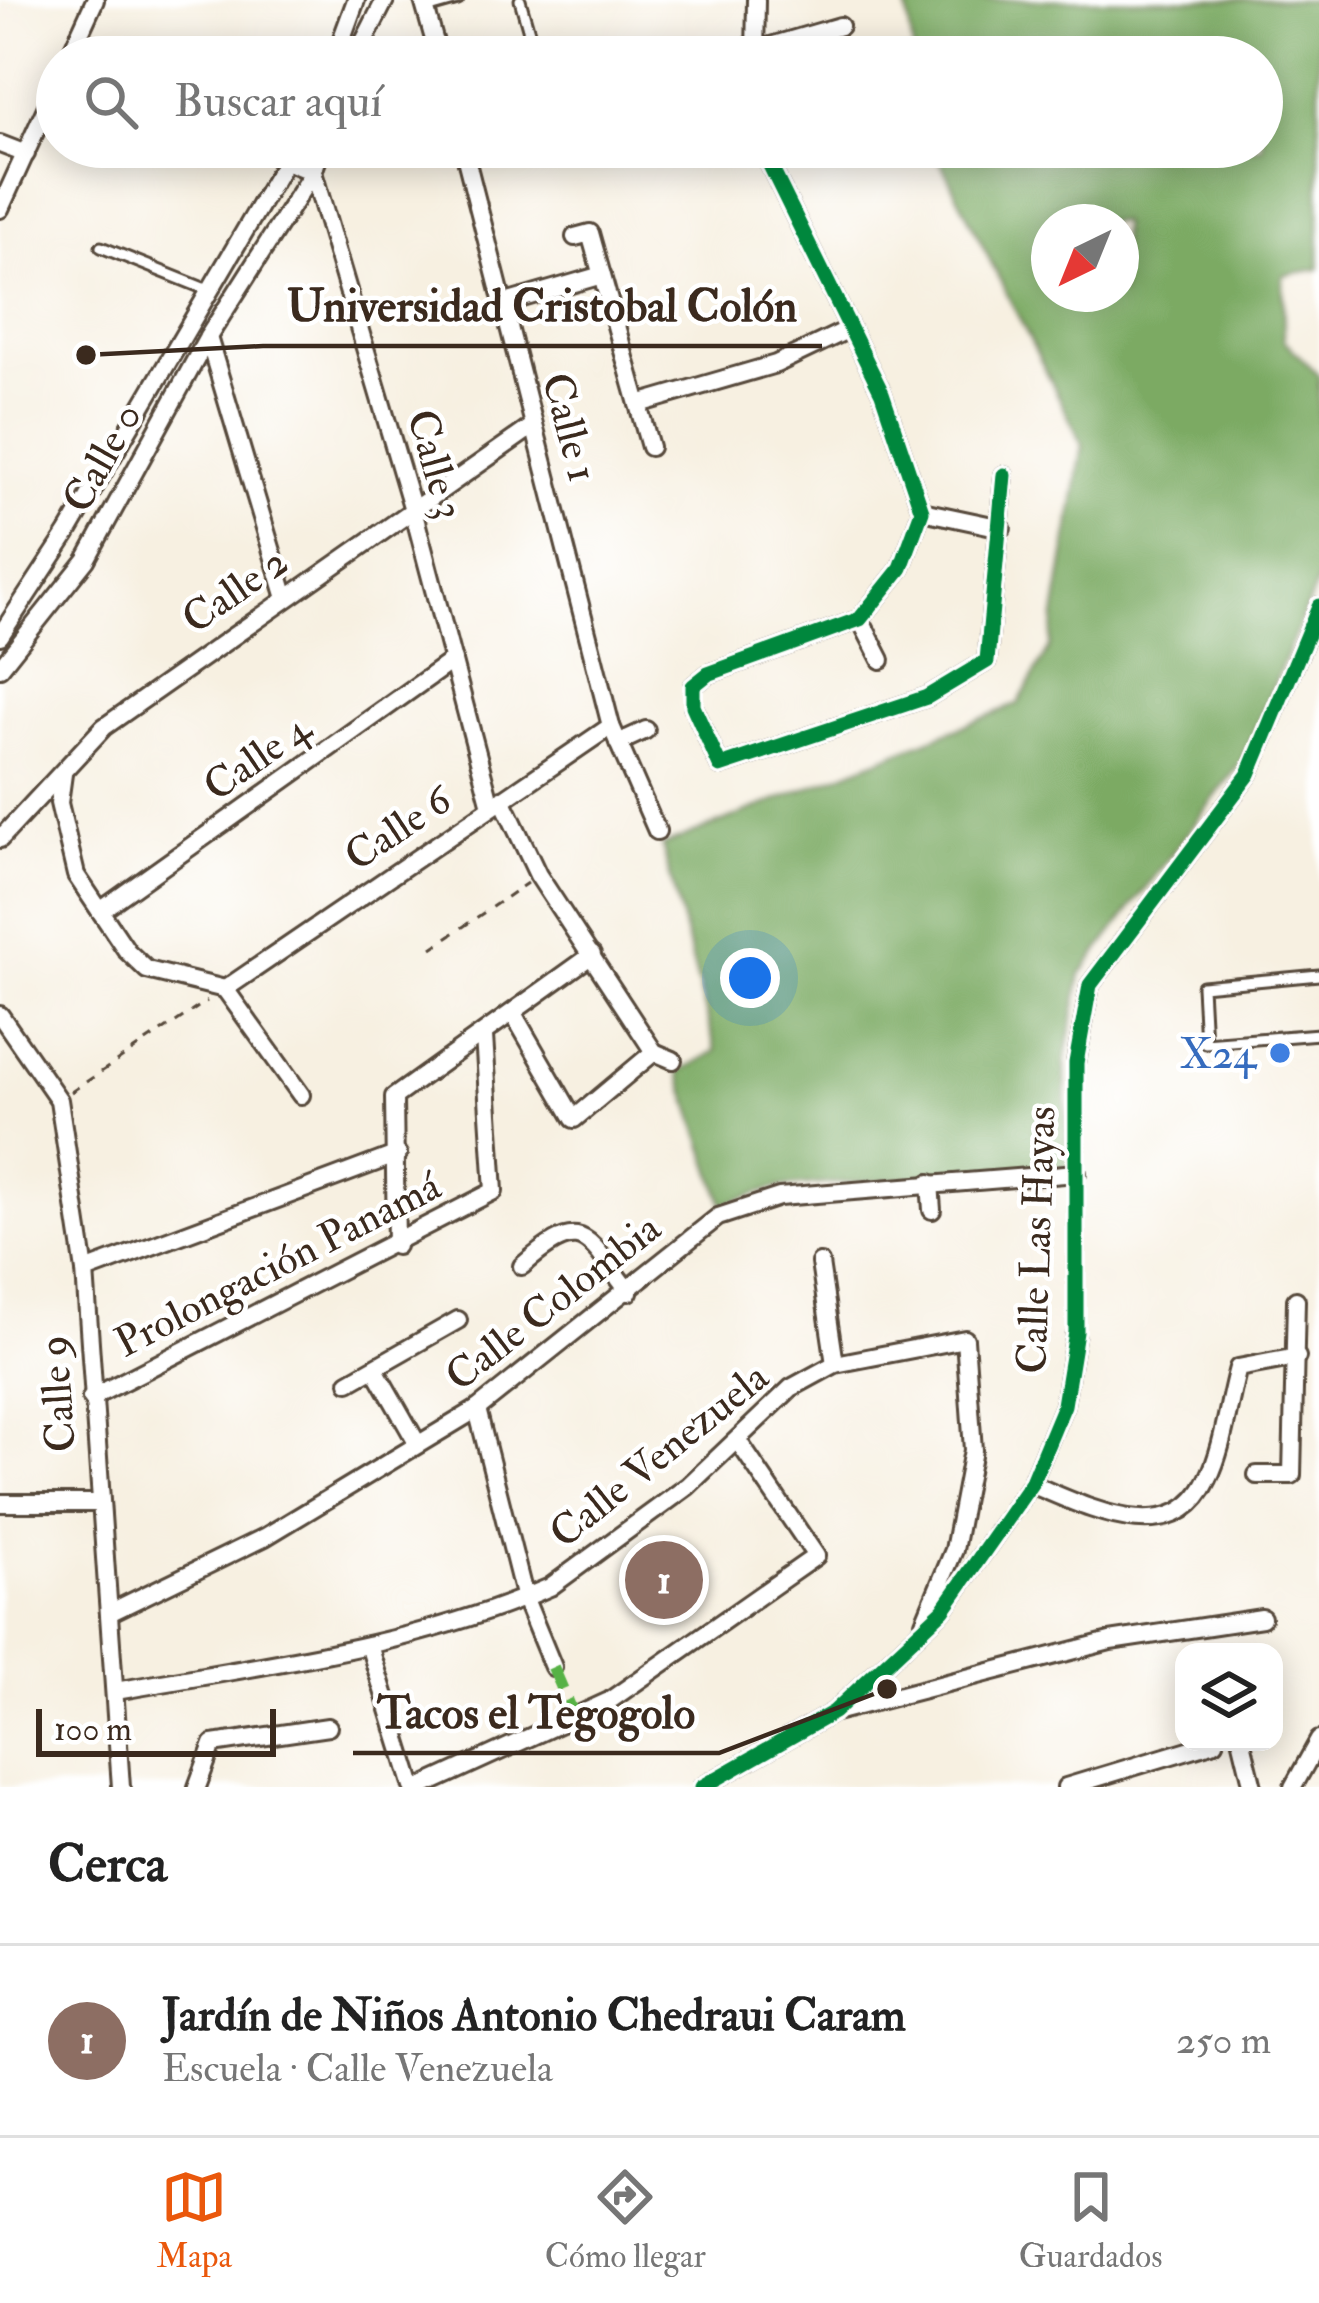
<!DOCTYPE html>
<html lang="es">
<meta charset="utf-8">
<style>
:root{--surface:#fff;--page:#f2f2f2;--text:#222;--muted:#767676;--line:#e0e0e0;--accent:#ea580c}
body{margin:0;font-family:"IM FELL Double Pica",serif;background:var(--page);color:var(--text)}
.controls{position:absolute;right:36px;bottom:36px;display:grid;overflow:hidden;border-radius:24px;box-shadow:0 6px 30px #0003}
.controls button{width:108px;height:108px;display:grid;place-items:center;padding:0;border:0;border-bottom:3px solid var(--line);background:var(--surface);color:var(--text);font:60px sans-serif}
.compass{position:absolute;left:1031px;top:204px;width:108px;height:108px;border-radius:50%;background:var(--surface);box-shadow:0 6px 30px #0003;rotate:223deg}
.scale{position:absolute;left:36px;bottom:30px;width:240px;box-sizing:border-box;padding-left:12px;border:6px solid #3b2a1e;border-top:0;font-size:33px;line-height:42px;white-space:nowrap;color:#3b2a1e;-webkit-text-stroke:9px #fff;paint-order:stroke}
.you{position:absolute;left:750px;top:978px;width:42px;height:42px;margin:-30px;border:9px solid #fff;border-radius:50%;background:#1a73e8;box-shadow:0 0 0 18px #1a73e833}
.badge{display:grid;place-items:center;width:78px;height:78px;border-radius:50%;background:var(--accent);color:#fff;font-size:39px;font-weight:700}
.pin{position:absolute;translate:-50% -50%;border:6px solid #fff;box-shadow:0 3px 12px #0006}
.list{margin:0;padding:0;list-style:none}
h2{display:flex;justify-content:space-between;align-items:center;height:156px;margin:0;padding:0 48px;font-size:51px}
h2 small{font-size:39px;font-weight:400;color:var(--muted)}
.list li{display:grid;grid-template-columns:78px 1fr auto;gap:36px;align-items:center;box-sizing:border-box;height:192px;padding:0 48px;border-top:3px solid var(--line)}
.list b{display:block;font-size:45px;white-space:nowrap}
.list p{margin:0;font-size:39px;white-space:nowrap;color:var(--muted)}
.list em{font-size:39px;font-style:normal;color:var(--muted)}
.icon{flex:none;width:66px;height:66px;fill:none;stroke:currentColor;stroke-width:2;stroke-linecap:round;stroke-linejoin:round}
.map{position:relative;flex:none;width:1319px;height:1787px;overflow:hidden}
.search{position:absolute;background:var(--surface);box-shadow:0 6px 30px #0003;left:36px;right:36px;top:36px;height:132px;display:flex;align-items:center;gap:30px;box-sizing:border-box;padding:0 42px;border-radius:66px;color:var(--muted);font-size:45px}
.sheet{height:348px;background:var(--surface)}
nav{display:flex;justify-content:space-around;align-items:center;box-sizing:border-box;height:168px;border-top:3px solid var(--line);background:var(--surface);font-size:33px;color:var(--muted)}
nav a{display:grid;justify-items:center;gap:6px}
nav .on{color:var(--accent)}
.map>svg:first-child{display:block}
.forest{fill:#7baa63;stroke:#5b6a40;stroke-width:3;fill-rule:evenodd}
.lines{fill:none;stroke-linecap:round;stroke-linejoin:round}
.service-casing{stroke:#57483b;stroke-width:15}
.minor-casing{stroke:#57483b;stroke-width:22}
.path{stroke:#57483b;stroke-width:3;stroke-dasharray:9 9;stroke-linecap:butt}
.service{stroke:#fff;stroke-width:9}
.minor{stroke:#fff;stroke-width:16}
.quiet{stroke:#57b245;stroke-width:12;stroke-dasharray:24 12;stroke-linecap:butt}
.cycleway-casing{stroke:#fff;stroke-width:22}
.cycleway{stroke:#00873e;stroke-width:15}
.shop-dot{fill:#3f7fe0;stroke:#fff;stroke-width:4.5}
.labels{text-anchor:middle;stroke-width:9;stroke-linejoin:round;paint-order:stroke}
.street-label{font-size:42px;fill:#3b2a1e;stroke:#fff}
.shop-label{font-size:42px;fill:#366cbe;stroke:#fff;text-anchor:end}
.leader{fill:none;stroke:#3b2a1e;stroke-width:4.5}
.callout-dot{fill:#3b2a1e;stroke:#fff;stroke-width:4.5}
.callout-label{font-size:45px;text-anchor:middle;font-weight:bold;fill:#3b2a1e;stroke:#fff;stroke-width:9;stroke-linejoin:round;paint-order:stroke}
</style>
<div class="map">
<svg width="1319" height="1787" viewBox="0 0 1319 1787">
<rect width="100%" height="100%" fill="#fff"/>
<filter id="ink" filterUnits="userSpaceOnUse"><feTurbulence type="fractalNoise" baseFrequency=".00833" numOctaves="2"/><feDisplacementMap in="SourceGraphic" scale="24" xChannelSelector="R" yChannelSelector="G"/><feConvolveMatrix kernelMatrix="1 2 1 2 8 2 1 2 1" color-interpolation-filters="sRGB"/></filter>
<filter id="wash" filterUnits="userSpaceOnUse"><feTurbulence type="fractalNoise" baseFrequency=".004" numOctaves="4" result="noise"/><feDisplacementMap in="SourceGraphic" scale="48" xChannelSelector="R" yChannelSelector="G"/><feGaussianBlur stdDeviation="2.7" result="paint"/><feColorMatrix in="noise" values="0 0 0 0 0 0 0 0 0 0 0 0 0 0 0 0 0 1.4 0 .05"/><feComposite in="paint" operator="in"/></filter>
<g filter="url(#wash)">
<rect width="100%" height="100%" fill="#f7f0e1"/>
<path class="forest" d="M 906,0 L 1319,0 L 1319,269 L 1283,275 L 1284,340 L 1319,376 L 1319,578 L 1242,761 L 1081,974 L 1065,1063 L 1068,1167 L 780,1187 L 723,1204 L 679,1072 L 716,1051 L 662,846 L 1018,704 L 1050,647 L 1083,445 L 933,147 L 1262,147 L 1262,57 L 914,57 ZM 1049,222 L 1121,222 L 1121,294 L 1049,294 Z"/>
</g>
<g filter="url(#ink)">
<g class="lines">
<defs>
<g id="service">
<path d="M 520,0 L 535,53"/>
<path d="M 426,9 L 458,0"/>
<path d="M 101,247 L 208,290"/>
<path d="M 1319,975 L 1202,986 L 1205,1043 L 1319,1034"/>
</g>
<g id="minor">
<path d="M 423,0 L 439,57"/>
<path d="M 755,56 L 756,0"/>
<path d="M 69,57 L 95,0"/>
<path d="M 335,57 L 356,0"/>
<path d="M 356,57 L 385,0"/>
<path d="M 732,57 L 840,26"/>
<path d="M 0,144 L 26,154"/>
<path d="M 463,147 L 611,726 L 657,831"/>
<path d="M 761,147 L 882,393 L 922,511 L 901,568 L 860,619 L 708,674 L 693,686 L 693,706 L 720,766 L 927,697 L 987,661 L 1004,475"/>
<path d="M 286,161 L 313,172 L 413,510 L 491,806"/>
<path d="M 0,209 L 57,84"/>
<path d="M 575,237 L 590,233 L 650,447"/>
<path d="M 502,304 L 602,275"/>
<path d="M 208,337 L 285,595"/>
<path d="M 638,404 L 776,364 L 849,329"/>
<path d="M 922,511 L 1002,528"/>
<path d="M 860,619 L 881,660"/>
<path d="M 0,636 L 67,534 L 294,147"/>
<path d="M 0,668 L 86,560 L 208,337 L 313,172 L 322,147"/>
<path d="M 618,743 L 646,730"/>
<path d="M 63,774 L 59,803 L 76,875 L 127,951 L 147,970 L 225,989"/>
<path d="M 502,799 L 538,875 L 654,1052"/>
<path d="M 0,839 L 104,727 L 533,426"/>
<path d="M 100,911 L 453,660"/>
<path d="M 225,989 L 611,726"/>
<path d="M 225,989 L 301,1095"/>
<path d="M 0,1015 L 59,1100 L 85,1271 L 121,1787"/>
<path d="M 514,1015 L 574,1119 L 654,1052"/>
<path d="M 654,1052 L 673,1060"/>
<path d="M 930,1183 L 932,1210"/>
<path d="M 396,1246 L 394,1097 L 592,955"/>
<path d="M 820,1263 L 835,1364"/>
<path d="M 522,1266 C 584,1212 585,1236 629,1292"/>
<path d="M 85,1271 L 398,1154"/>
<path d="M 376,1371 L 417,1443"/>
<path d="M 349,1382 L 458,1320"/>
<path d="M 91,1398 L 494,1191 L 484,1036"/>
<path d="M 477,1409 L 525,1599 L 553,1667"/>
<path d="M 1257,1475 L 1292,1475 L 1296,1300"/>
<path d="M 1031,1484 C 1083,1505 1173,1554 1208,1479 C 1224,1447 1228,1403 1238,1368 L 1297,1357"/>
<path d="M 0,1503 L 101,1503"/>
<path d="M 109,1613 L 265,1537 L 477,1409 L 718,1217 L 779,1197 L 1077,1173"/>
<path d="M 369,1645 L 413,1787"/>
<path d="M 116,1691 C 261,1665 414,1647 550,1587 L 688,1486 L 791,1388 L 835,1364 L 965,1339 L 973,1450 L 954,1550 L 924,1622"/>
<path d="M 835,1712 L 1110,1641 L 1262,1618"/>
<path d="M 1242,1742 L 1253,1787"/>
<path d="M 197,1787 L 213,1744 L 328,1727"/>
<path d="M 421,1787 L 609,1701 L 816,1556 L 738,1441"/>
<path d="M 702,1787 L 834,1712 L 943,1610 L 1031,1484 L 1064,1405 L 1076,1332 L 1076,1063 L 1090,985 L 1249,774 L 1319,606"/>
<path d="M 1066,1787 L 1215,1742"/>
<path d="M 1293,1787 L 1319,1740"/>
</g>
</defs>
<use href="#service" class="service-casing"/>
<use href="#minor" class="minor-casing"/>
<g class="path">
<path d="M 432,948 L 527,883"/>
<path d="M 71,1092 L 207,1001"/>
</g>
<use href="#service" class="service"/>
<use href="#minor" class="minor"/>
<path class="quiet" d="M 553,1667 L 576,1720"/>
<defs>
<g id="cycleway">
<path d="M 761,147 L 882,393 L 922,511 L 901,568 L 860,619 L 708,674 L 693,686 L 693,706 L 720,766 L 927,697 L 987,661 L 1004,475"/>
<path d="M 702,1787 L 834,1712 L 943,1610 L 1031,1484 L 1064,1405 L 1076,1332 L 1076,1063 L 1090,985 L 1249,774 L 1319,606"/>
</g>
</defs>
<use href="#cycleway" class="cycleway-casing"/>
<use href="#cycleway" class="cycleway"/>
</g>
</g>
<circle class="shop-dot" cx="1280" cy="1053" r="12"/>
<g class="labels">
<g class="street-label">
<text transform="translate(571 427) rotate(75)" y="15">Calle 1</text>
<text transform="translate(101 457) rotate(-61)" y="15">Calle 0</text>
<text transform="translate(437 464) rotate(74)" y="15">Calle 3</text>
<text transform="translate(234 589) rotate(-35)" y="15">Calle 2</text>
<text transform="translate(256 756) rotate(-35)" y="15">Calle 4</text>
<text transform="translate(397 827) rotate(-34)" y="15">Calle 6</text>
<text transform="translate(1035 1240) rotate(-88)" y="15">Calle Las Hayas</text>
<text transform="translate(277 1263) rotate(-27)" y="15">Prolongación Panamá</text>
<text transform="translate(552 1301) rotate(-38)" y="15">Calle Colombia</text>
<text transform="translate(56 1394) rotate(-94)" y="15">Calle 9</text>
<text transform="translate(658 1454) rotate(-39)" y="15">Calle Venezuela</text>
</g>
<g class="shop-label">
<text x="1256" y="1068">X24</text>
</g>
</g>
<path class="leader" d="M86 355L263 346H822M887 1689L719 1753H353"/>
<g class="callout-dot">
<circle cx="86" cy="355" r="12"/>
<circle cx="887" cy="1689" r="12"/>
</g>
<g class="callout-label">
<text x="542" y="321">Universidad Cristobal Colón</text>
<text x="536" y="1728">Tacos el Tegogolo</text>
</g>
</svg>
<div class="controls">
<button><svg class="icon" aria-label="layers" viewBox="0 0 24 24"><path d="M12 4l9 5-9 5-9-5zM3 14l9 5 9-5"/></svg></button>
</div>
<svg class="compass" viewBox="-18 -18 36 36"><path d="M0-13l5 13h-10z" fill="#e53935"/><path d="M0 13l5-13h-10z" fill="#767676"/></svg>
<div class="scale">100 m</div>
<div class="you"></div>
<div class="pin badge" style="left:664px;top:1580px;background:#8d6e63">1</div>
<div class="search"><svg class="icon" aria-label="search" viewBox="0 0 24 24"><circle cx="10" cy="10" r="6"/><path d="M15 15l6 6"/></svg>Buscar aquí</div>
</div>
<section class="sheet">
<h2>Cerca<small></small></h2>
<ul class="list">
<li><span class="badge" style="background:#8d6e63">1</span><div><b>Jardín de Niños Antonio Chedraui Caram</b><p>Escuela · Calle Venezuela</p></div><em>250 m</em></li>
</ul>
</section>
<nav>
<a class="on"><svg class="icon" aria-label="map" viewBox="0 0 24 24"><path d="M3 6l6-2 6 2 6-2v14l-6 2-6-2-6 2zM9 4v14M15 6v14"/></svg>Mapa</a>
<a><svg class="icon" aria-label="directions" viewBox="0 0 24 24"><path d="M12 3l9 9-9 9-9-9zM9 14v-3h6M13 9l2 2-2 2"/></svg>Cómo llegar</a>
<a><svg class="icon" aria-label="saved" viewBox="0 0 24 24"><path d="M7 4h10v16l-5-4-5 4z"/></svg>Guardados</a>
</nav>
